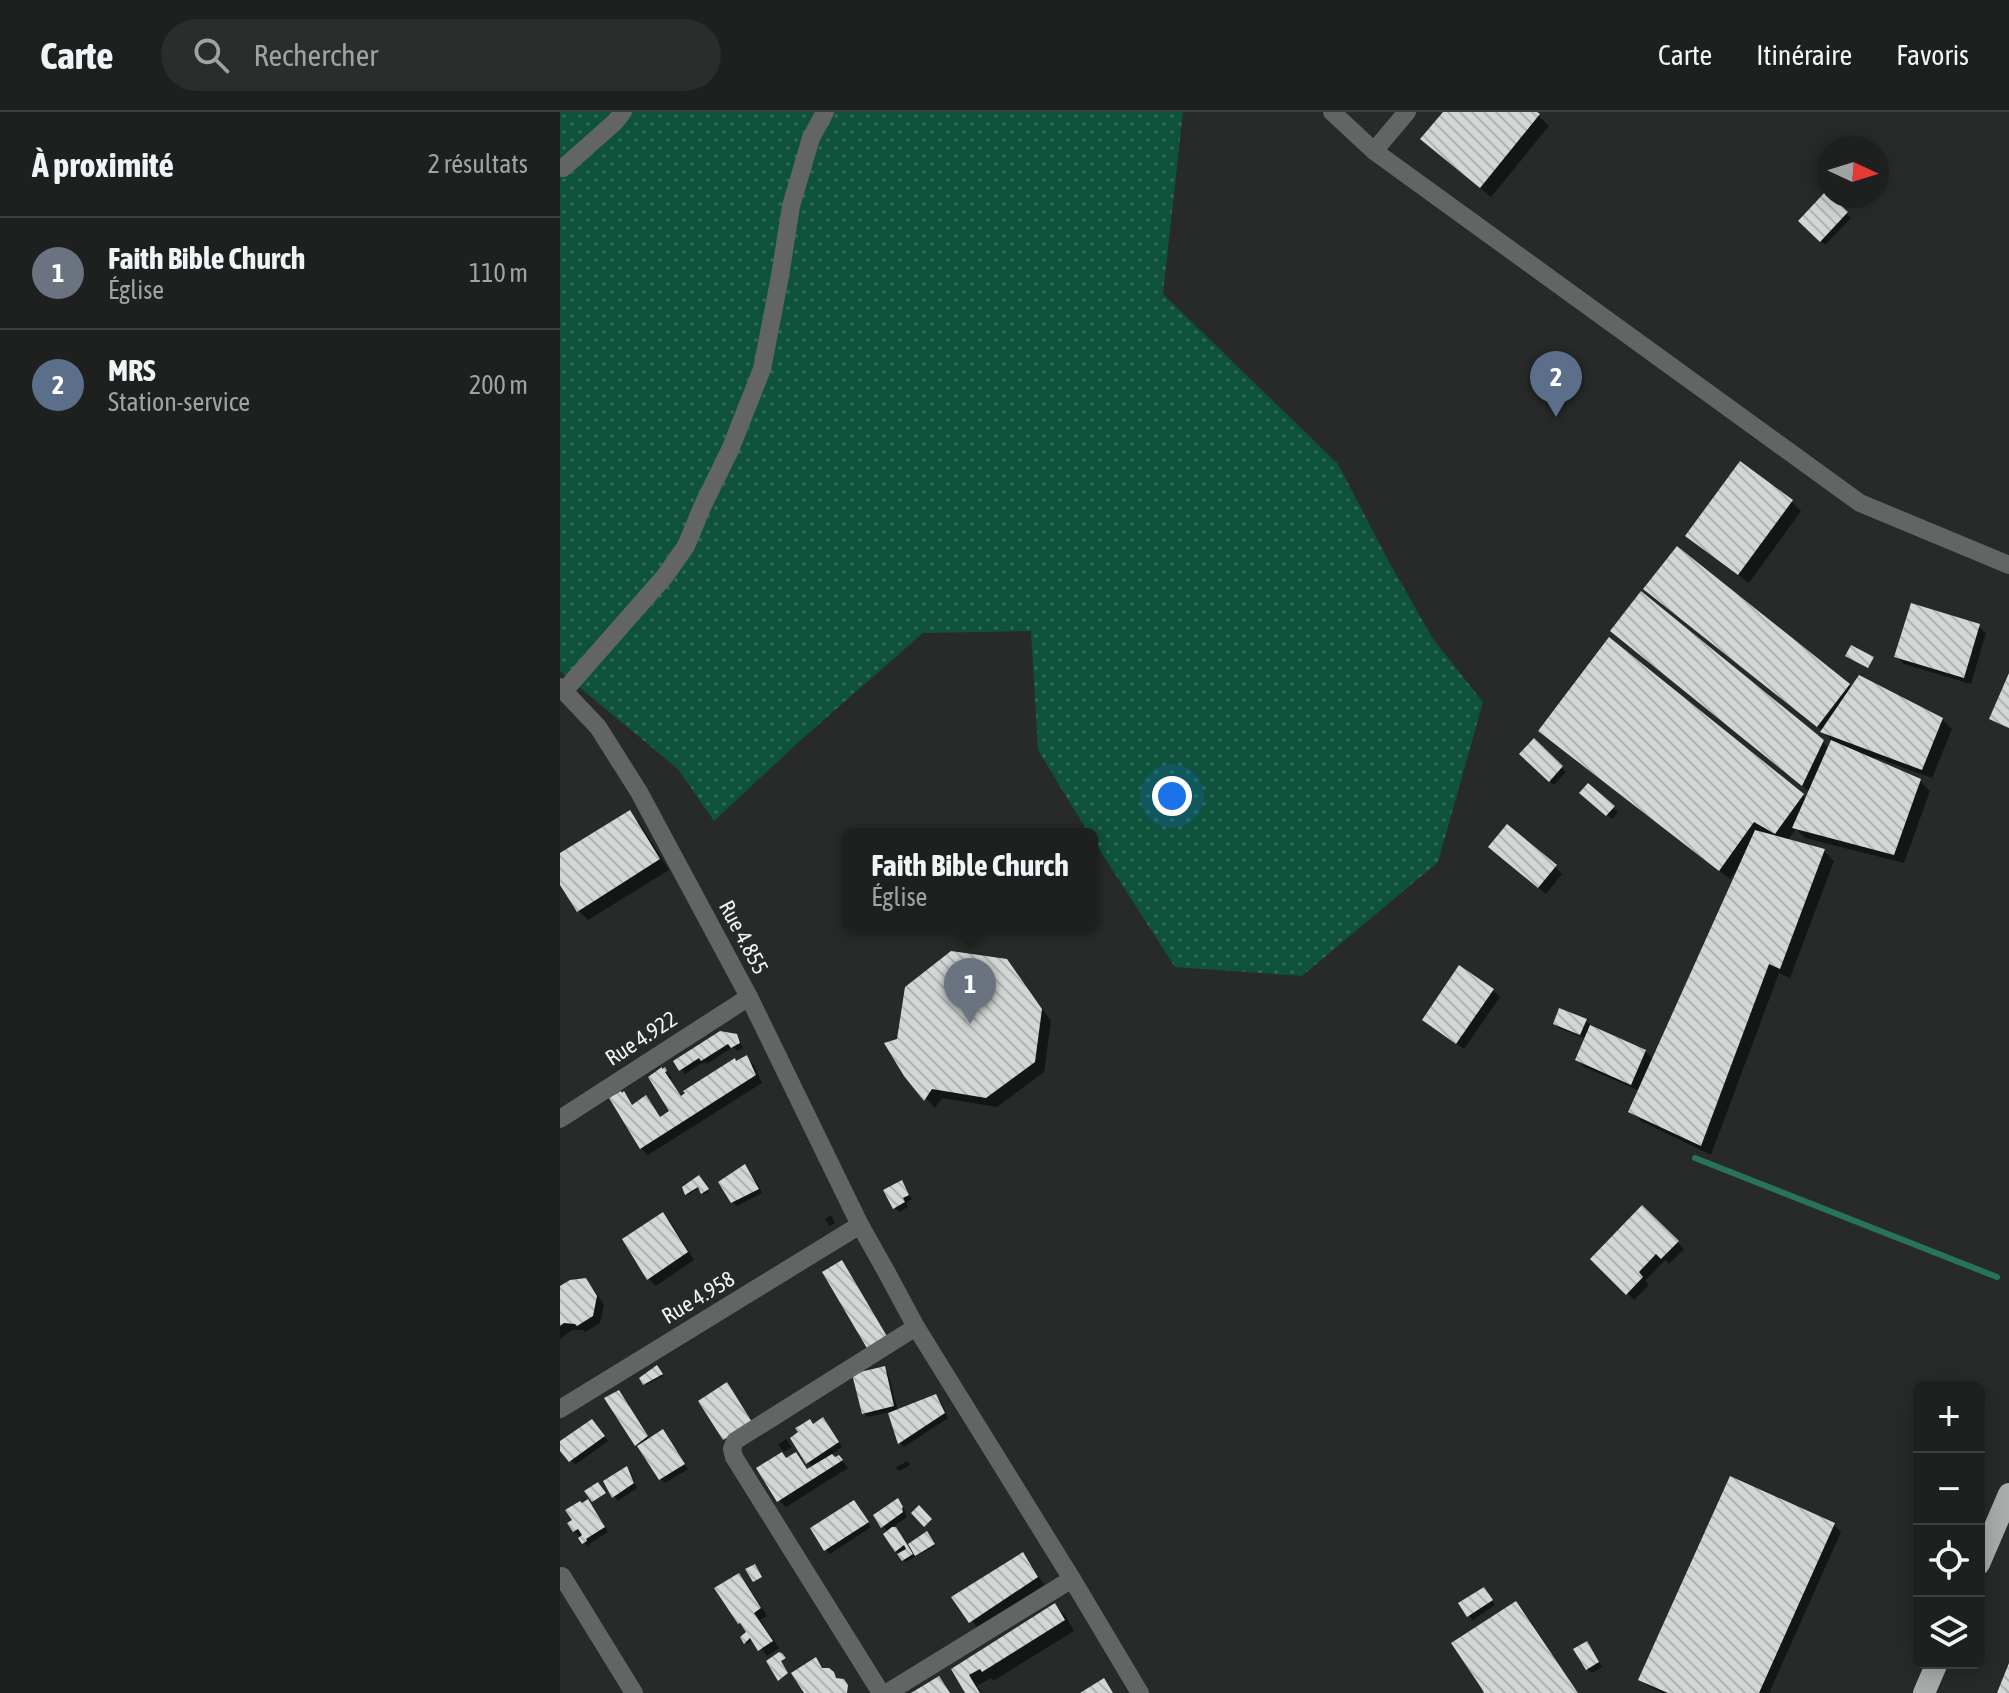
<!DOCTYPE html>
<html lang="fr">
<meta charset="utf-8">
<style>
:root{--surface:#1d201e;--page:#2a2d2b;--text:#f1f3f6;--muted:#a0a3a4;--line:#3b3e3c;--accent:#f890cb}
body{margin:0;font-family:"Asap Condensed",sans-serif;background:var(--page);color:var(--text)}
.controls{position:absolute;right:24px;bottom:24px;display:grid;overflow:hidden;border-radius:12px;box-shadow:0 4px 20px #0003}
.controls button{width:72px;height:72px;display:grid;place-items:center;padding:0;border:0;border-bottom:2px solid var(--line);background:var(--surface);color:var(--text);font:40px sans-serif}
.compass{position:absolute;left:1257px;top:24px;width:72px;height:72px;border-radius:50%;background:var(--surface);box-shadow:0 4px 20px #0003;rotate:94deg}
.you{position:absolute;left:612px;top:684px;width:28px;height:28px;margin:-20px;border:6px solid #fff;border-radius:50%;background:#1a73e8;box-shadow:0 0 0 12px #1a73e833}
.badge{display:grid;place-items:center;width:52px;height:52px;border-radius:50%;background:var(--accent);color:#fff;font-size:26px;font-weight:700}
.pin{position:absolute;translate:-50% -66px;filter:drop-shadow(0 2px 4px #0008)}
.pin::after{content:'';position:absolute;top:42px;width:28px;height:24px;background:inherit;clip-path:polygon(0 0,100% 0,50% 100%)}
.popup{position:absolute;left:282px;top:716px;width:256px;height:104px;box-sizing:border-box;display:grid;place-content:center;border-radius:12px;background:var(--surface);filter:drop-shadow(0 2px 6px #0005);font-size:26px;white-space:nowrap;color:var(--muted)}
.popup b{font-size:30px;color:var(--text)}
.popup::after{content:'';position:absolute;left:50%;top:100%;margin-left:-16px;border:16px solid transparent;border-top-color:var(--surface)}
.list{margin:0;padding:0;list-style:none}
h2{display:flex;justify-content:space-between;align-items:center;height:104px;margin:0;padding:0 32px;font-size:34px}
h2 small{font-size:26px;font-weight:400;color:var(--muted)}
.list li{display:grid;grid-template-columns:52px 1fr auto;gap:24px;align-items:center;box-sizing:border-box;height:112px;padding:0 32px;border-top:2px solid var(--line)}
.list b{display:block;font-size:30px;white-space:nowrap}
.list p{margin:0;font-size:26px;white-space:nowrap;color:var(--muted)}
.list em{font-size:26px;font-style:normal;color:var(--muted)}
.icon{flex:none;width:44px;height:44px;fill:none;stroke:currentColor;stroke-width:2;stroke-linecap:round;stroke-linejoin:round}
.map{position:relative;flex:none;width:1449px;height:1581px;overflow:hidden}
header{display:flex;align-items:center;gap:48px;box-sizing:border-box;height:112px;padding:0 40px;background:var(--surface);border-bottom:2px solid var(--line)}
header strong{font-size:38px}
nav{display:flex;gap:44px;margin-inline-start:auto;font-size:28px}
.search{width:560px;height:72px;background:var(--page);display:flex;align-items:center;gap:20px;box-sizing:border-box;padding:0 28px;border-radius:44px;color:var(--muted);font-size:30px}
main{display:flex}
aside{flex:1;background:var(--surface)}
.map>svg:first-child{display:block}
.grass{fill:url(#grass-dots)}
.shadow{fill:#0007}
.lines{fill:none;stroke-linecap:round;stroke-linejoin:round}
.stream{stroke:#287459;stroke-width:6}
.building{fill:url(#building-back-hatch)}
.minor{stroke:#636564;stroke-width:18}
.trunk{stroke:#a8acaa;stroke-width:22}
.labels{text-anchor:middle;stroke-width:8;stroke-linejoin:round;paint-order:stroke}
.street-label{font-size:22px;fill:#f3f5f4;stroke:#272a28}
</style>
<header>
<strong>Carte</strong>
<div class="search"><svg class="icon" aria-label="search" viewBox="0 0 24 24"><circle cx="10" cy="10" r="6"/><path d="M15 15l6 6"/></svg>Rechercher</div>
<nav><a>Carte</a><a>Itinéraire</a><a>Favoris</a></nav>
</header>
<main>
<aside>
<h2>À proximité<small>2 résultats</small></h2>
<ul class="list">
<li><span class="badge" style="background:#6b7280">1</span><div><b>Faith Bible Church</b><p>Église</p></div><em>110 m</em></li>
<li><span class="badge" style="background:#5c6f8a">2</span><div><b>MRS</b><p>Station-service</p></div><em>200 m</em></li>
</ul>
</aside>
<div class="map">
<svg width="1449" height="1581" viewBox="0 0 1449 1581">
<defs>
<pattern id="grass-dots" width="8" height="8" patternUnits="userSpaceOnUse" patternTransform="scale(2)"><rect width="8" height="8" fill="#0f523c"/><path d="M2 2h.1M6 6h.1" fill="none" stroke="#326c59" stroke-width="1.8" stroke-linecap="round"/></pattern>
<pattern id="building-back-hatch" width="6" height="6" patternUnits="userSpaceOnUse" patternTransform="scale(2)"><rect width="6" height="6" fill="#d2d6d4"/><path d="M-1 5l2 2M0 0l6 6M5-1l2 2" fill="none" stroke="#b0b3b1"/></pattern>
</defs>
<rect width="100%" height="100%" fill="#272a28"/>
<path class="grass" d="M 0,0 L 623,0 L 603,182 L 778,352 L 829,450 L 873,527 L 923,590 L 878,750 L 742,864 L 615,855 L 532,726 L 532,722 L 529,722 L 478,638 L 471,519 L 363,521 L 243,626 L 154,709 L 118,657 L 0,559 Z"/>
<g class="shadow">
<path d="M 885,0 L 974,0 L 989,14 L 931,85 L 873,37 Z"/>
<path d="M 1266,82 L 1291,106 L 1265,133 L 1241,109 Z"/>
<path d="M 1231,389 L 1241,399 L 1189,471 L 1138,434 L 1128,424 Z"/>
<path d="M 1096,487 L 1289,573 L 1292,576 L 1382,607 L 1392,617 L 1372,666 L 1314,645 L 1312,648 L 1360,669 L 1370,679 L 1344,751 L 1245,726 L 1236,717 L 1227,729 L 1264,739 L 1274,749 L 1230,866 L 1219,861 L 1151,1043 L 1081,1009 L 1071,999 L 1080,979 L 1024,955 L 1017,947 L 1026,927 L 999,916 L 995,912 L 1026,909 L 1030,913 L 1029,915 L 1085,939 L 1094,948 L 1179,758 L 1177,757 L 1170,767 L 991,628 L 1243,684 L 1247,688 L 1250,680 L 1062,528 L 1262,629 L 1269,636 L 1272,629 L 1263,619 Z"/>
<path d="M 1418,514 L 1426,521 L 1411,572 L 1344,552 L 1337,545 Z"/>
<path d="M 974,629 L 1006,660 L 994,673 L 962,642 Z"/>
<path d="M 1028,673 L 1058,700 L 1052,707 L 1022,681 Z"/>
<path d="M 69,700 L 79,710 L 109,758 L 28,808 L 18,798 L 0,769 L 0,744 Z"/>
<path d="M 938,742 L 995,755 L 1002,762 L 986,782 Z"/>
<path d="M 446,849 L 456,860 L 491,909 L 484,960 L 437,995 L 382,986 L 375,996 L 345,963 L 338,929 Z"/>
<path d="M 933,878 L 940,885 L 904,937 L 872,915 Z"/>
<path d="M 176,924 L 180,929 L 183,936 L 177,939 L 173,935 L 147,952 L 144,950 L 125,962 L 115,950 Z"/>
<path d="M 187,946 L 194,953 L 202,971 L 88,1043 L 81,1036 L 72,995 L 92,993 L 101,1007 L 112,1000 L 104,958 L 112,966 L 110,968 L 122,985 Z"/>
<path d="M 185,1054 L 198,1072 L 202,1081 L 177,1094 L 172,1090 Z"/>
<path d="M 341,1071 L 352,1087 L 346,1091 L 348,1095 L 339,1100 L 335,1096 Z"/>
<path d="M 146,1073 L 149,1080 L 144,1082 L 140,1075 L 128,1083 L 124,1076 Z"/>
<path d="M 1082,1096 L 1124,1137 L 1109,1152 L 1105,1148 L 1085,1169 L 1089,1173 L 1074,1188 L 1033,1147 Z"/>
<path d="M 102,1102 L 110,1109 L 134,1148 L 96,1174 L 89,1167 L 64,1127 Z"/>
<path d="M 271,1103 L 275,1111 L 269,1114 L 265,1107 Z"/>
<path d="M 281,1151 L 288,1158 L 333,1234 L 317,1244 Z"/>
<path d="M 25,1168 L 33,1176 L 44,1193 L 40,1211 L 25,1220 L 24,1218 L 12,1218 L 0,1227 L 0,1175 Z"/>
<path d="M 143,1183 L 147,1190 L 138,1194 L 134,1188 Z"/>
<path d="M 96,1256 L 103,1264 L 86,1273 L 82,1266 Z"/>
<path d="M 324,1256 L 328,1261 L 338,1299 L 376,1284 L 380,1288 L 388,1306 L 344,1335 L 340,1331 L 330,1300 L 308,1305 L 304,1301 Z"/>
<path d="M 63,1284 L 90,1328 L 107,1324 L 128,1357 L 105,1371 L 101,1367 L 76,1332 Z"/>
<path d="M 267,1312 L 282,1335 L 271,1343 L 275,1347 L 279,1345 L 288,1356 L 226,1395 L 219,1388 L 227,1348 L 236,1343 L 249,1359 L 253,1356 L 232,1326 L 254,1314 Z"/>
<path d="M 36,1314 L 48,1329 L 15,1353 L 0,1335 L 0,1332 Z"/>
<path d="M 226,1327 L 232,1335 L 224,1340 L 218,1333 Z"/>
<path d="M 348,1349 L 350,1353 L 339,1359 L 337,1357 L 336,1355 Z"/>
<path d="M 67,1356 L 71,1360 L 77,1376 L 58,1389 L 54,1384 Z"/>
<path d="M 1171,1367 L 1274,1413 L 1281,1420 L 1209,1581 L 1103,1581 L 1088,1574 L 1081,1567 Z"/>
<path d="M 338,1388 L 346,1400 L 345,1401 L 347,1405 L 327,1419 L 323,1414 Z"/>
<path d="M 32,1394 L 48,1420 L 29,1432 L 28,1435 L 15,1419 Z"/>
<path d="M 298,1394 L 311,1415 L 270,1442 L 265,1437 Z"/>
<path d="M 336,1417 L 347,1435 L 367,1421 L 375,1434 L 345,1450 L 336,1439 Z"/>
<path d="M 462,1442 L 469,1449 L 484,1473 L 418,1517 L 394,1485 Z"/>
<path d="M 178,1463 L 185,1470 L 207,1504 L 200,1508 L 219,1536 L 207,1544 L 193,1526 L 187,1532 L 182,1525 L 189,1520 L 180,1511 Z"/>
<path d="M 928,1481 L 935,1493 L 913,1508 L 909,1504 Z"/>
<path d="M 956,1491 L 963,1498 L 1018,1581 L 927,1581 Z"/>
<path d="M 495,1493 L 505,1503 L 514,1519 L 433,1569 L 431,1566 L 417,1574 L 422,1581 L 407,1581 L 393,1558 Z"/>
<path d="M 1031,1536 L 1042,1555 L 1032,1561 L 1027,1557 Z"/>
</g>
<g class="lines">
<path class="stream" d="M 1135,1046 L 1437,1165"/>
</g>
<g class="building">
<path d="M 883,0 L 977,0 L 980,2 L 920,76 L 860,27 Z"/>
<path d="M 1266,79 L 1288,100 L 1260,130 L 1238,109 Z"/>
<path d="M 1180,349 L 1233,388 L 1178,463 L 1125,424 Z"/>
<path d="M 1117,434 L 1290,572 L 1257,615 L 1083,477 Z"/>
<path d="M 1081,479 L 1264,628 L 1242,674 L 1050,519 Z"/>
<path d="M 1351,491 L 1420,512 L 1404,566 L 1334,545 Z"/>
<path d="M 1049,525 L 1244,682 L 1215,722 L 1194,710 L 1159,759 L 978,619 Z"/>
<path d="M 1291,533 L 1314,545 L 1308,556 L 1285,544 Z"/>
<path d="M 1449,561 L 1449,616 L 1429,607 Z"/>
<path d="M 1299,563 L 1383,606 L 1362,658 L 1260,620 Z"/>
<path d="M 974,626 L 1003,654 L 989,670 L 959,642 Z"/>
<path d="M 1271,628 L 1361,667 L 1334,743 L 1232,716 Z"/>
<path d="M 1028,671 L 1055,694 L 1046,704 L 1019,681 Z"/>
<path d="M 70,698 L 100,747 L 17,800 L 0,773 L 0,741 Z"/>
<path d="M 947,712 L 997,753 L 978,776 L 928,735 Z"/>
<path d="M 1195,718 L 1265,737 L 1220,857 L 1209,852 L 1141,1034 L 1068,1000 Z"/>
<path d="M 391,839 L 447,847 L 482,897 L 475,950 L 426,986 L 372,977 L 364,989 L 344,964 L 324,931 L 337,927 L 345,875 Z"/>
<path d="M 899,853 L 934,877 L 896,932 L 862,908 Z"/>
<path d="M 999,896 L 1027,907 L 1020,923 L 993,912 Z"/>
<path d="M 1030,913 L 1086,938 L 1071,973 L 1015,948 Z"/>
<path d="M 160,919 L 177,922 L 180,931 L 171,936 L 168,932 L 141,949 L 139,946 L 119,959 L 113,949 Z"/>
<path d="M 187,943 L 196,963 L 80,1037 L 49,986 L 61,979 L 62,981 L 64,979 L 72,993 L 86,983 L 100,1005 L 109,999 L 88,965 L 102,955 L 102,957 L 105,955 L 107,959 L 105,960 L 121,984 L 125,981 L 123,979 L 175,946 L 176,949 Z"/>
<path d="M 185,1052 L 199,1077 L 171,1091 L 158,1070 Z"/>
<path d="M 139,1063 L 149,1077 L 141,1082 L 138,1075 L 125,1083 L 122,1075 Z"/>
<path d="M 342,1068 L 349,1083 L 343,1086 L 345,1090 L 333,1097 L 323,1078 Z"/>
<path d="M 1082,1093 L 1119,1129 L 1101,1147 L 1096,1142 L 1079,1160 L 1083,1165 L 1066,1183 L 1030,1147 Z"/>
<path d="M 103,1100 L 128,1140 L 87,1168 L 62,1127 Z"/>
<path d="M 282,1148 L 328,1226 L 308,1238 L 262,1160 Z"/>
<path d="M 26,1166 L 37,1184 L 33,1204 L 17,1214 L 15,1212 L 4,1211 L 0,1214 L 0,1174 L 10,1168 Z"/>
<path d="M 97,1253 L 103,1262 L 83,1273 L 79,1266 Z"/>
<path d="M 325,1254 L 334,1294 L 302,1302 L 292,1262 Z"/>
<path d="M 167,1270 L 192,1310 L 163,1328 L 138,1289 Z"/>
<path d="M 59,1278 L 88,1324 L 75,1334 L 44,1286 Z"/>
<path d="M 376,1282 L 385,1301 L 338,1332 L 328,1301 Z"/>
<path d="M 263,1305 L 279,1330 L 246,1352 L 230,1326 L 238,1320 L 235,1316 L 239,1314 L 250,1307 L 253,1312 Z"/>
<path d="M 32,1307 L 45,1324 L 9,1350 L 0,1339 L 0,1329 Z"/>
<path d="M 103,1317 L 125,1352 L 99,1368 L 77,1334 Z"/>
<path d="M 222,1340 L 226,1346 L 236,1340 L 247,1357 L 272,1342 L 275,1345 L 279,1343 L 283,1348 L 217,1390 L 196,1356 Z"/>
<path d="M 67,1354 L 74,1371 L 52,1386 L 43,1369 Z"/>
<path d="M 1170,1364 L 1275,1411 L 1199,1581 L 1108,1581 L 1078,1568 Z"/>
<path d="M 38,1370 L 46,1381 L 32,1390 L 24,1379 Z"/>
<path d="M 338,1386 L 343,1395 L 342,1396 L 343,1400 L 321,1416 L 313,1403 Z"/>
<path d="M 28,1387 L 45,1415 L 26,1427 L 27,1429 L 22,1432 L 18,1426 L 22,1423 L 18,1417 L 13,1420 L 7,1411 L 12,1408 L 5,1398 L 20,1389 L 22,1391 Z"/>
<path d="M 294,1388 L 309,1410 L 264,1439 L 250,1416 Z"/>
<path d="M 359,1393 L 372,1407 L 364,1415 L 351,1401 Z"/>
<path d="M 332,1415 L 336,1415 L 353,1442 L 342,1449 L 337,1442 L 346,1437 L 344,1433 L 335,1440 L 323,1422 Z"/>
<path d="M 367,1419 L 375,1432 L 355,1444 L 348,1432 Z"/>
<path d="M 463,1440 L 478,1465 L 409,1511 L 391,1485 Z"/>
<path d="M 195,1452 L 202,1465 L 193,1470 L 185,1457 Z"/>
<path d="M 179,1461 L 201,1496 L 194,1501 L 213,1529 L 198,1539 L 190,1526 L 184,1532 L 180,1525 L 186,1520 L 180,1511 L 178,1512 L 154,1476 Z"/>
<path d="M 924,1475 L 933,1488 L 907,1505 L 898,1491 Z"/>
<path d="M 956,1489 L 1018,1581 L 924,1581 L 922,1577 L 891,1531 Z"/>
<path d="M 495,1491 L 505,1508 L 422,1560 L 420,1557 L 409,1563 L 420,1581 L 405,1581 L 391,1557 Z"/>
<path d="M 1027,1529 L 1039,1550 L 1026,1558 L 1013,1537 Z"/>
<path d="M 219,1540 L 222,1541 L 226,1546 L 221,1549 L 228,1561 L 218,1569 L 206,1549 Z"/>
<path d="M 256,1545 L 262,1556 L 269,1556 L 274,1560 L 276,1566 L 284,1567 L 288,1573 L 287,1581 L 244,1581 L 231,1561 Z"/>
<path d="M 1449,1551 L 1449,1581 L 1437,1581 Z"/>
<path d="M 379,1564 L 390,1581 L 351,1581 Z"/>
<path d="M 544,1566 L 553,1581 L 520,1581 Z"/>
</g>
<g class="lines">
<g class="minor">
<path d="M 772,0 L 814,39 L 1300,391 L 1449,453"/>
<path d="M 814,39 L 847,0"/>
<path d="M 3,56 L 55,10 L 63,0"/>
<path d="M 0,575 L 38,615 L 79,680 L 189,885 L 300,1113 L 327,1161 L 356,1215 L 512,1467 L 580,1581"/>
<path d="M 5,578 L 105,464 L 126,434 L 143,393 L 170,338 L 202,257 L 220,164 L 231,94 L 251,26 L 265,0"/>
<path d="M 0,1007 L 189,885"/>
<path d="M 0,1297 L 300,1113"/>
<path d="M 2,1464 L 74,1581"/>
<path d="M 321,1581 L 174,1345 L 172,1337 L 175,1329 L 356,1215"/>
<path d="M 327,1581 L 512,1467"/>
</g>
<g class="trunk">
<path d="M 1419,1452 L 1449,1382"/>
<path d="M 1364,1581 L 1377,1551"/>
</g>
</g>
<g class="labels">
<g class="street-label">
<text transform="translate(184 825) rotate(62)" y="8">Rue 4.855</text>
<text transform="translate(81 926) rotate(-33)" y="8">Rue 4.922</text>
<text transform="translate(138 1185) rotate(-31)" y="8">Rue 4.958</text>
</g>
</g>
</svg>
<div class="controls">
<button>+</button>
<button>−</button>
<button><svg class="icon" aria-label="locate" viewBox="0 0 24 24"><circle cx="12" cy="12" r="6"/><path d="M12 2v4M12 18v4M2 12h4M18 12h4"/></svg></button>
<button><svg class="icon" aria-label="layers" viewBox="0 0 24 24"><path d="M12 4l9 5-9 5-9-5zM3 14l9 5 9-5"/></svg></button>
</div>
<svg class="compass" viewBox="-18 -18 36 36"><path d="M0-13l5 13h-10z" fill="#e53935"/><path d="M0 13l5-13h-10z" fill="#a0a3a4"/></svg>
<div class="you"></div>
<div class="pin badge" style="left:410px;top:912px;background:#6b7280">1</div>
<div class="popup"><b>Faith Bible Church</b>Église</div>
<div class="pin badge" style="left:996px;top:305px;background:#5c6f8a">2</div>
</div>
</main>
